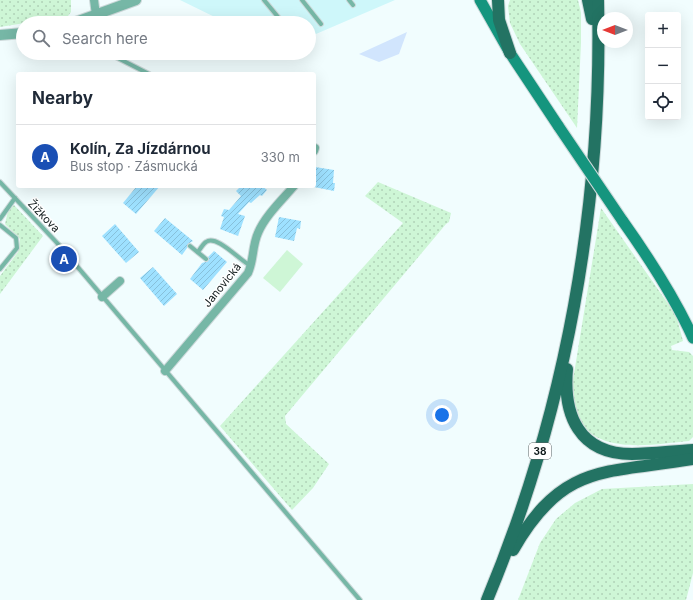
<!DOCTYPE html>
<meta charset="utf-8">
<style>
:root{--surface:#fff;--page:#f6f6f7;--text:#1f2937;--muted:#747a83;--line:#e0e1e3;--accent:#90278c}
body{margin:0;font-family:Inter,sans-serif;background:var(--page);color:var(--text)}
.controls{position:absolute;right:12px;top:12px;display:grid;overflow:hidden;border-radius:4px;box-shadow:0 4px 16px #0002}
.controls button{width:36px;height:36px;display:grid;place-items:center;padding:0;border:0;border-bottom:1px solid var(--line);background:var(--surface);color:var(--text);font:20px sans-serif}
.compass{position:absolute;left:597px;top:12px;width:36px;height:36px;border-radius:50%;background:var(--surface);box-shadow:0 4px 16px #0002;rotate:270deg}
.you{position:absolute;left:442px;top:415px;width:14px;height:14px;margin:-10px;border:3px solid #fff;border-radius:50%;background:#1a73e8;box-shadow:0 0 0 6px #1a73e833}
.badge{display:grid;place-items:center;width:26px;height:26px;border-radius:50%;background:var(--accent);color:#fff;font-size:13px;font-weight:700}
.pin{position:absolute;translate:-50% -50%;border:2px solid #fff;box-shadow:0 1px 4px #0006}
.list{margin:0;padding:0;list-style:none}
h2{display:flex;justify-content:space-between;align-items:center;height:52px;margin:0;padding:0 16px;font-size:17px}
h2 small{font-size:13px;font-weight:400;color:var(--muted)}
.list li{display:grid;grid-template-columns:26px 1fr auto;gap:12px;align-items:center;box-sizing:border-box;height:64px;padding:0 16px;border-top:1px solid var(--line)}
.list b{display:block;font-size:15px;white-space:nowrap}
.list p{margin:0;font-size:13px;white-space:nowrap;color:var(--muted)}
.list em{font-size:13px;font-style:normal;color:var(--muted)}
.icon{flex:none;width:22px;height:22px;fill:none;stroke:currentColor;stroke-width:2;stroke-linecap:round;stroke-linejoin:round}
.map{position:relative;flex:none;width:693px;height:600px;overflow:hidden}
.search{position:absolute;background:var(--surface);box-shadow:0 4px 16px #0002;left:16px;top:16px;width:300px;height:44px;display:flex;align-items:center;gap:10px;box-sizing:border-box;padding:0 14px;border-radius:22px;color:var(--muted);font-size:15px}
.panel{position:absolute;background:var(--surface);box-shadow:0 4px 16px #0002;left:16px;top:72px;width:300px;height:116px;border-radius:4px}
.map>svg:first-child{display:block}
.built{fill:#cef7fa}
.green{fill:url(#green-dots)}
.pitch{fill:#cef6d6}
.water{fill:#d1e5fd}
.building{fill:url(#building-hatch)}
.lines{fill:none;stroke-linecap:round;stroke-linejoin:round}
.service-casing{stroke:#cdd9da;stroke-width:6}
.minor-casing{stroke:#cdd9da;stroke-width:10}
.tertiary-casing{stroke:#cdd9da;stroke-width:12}
.secondary-casing{stroke:#cdd9da;stroke-width:13}
.primary-casing{stroke:#cdd9da;stroke-width:14}
.service{stroke:#76b7a6;stroke-width:4}
.minor{stroke:#76b7a6;stroke-width:8}
.tertiary{stroke:#76b7a6;stroke-width:10}
.secondary{stroke:#15957e;stroke-width:11}
.primary{stroke:#237363;stroke-width:12}
.secondary-bridge-casing{stroke:#cdd9da;stroke-width:13;stroke-linecap:butt}
.secondary-bridge{stroke:#15957e;stroke-width:11}
.labels{text-anchor:middle;stroke-width:3;stroke-linejoin:round;paint-order:stroke}
.shield{fill:#fff;stroke:#585f60;stroke-width:1}
.shield-label{font-size:10px;font-weight:bold;fill:#101b1c}
.street-label{font-size:11px;fill:#101b1c;stroke:#fff}
</style>
<div class="map">
<svg width="693" height="600" viewBox="0 0 693 600">
<defs>
<pattern id="green-dots" width="8" height="8" patternUnits="userSpaceOnUse"><rect width="8" height="8" fill="#cef6d6"/><path d="M2 2h.1M6 6h.1" fill="none" stroke="#b0d2b7" stroke-width="1.8" stroke-linecap="round"/></pattern>
<pattern id="building-hatch" width="6" height="6" patternUnits="userSpaceOnUse"><rect width="6" height="6" fill="#9ee1ff"/><path d="M-1 1l2-2M0 6l6-6M5 7l2-2" fill="none" stroke="#87c0da"/></pattern>
</defs>
<rect width="100%" height="100%" fill="#f1fdfe"/>
<path class="built" d="M 180,0 L 395,0 L 309,37 L 309,23 L 227,23 Z"/>
<g class="green">
<path d="M 0,0 L 71,0 L 71,12 L 68,16 L 0,27 Z"/>
<path d="M 510,0 L 578,0 L 581,13 L 581,43 L 577,128 L 520,44 L 510,23 L 508,6 Z"/>
<path d="M 378,182 L 451,213 L 449,222 L 446,224 L 285,416 L 286,424 L 329,464 L 313,488 L 292,510 L 220,426 L 403,223 L 365,196 Z"/>
<path d="M 14,205 L 43,236 L 0,294 L 0,276 L 18,252 L 20,239 L 5,224 L 8,211 Z"/>
<path d="M 601,208 L 676,315 L 683,341 L 671,346 L 672,350 L 689,352 L 693,356 L 693,437 L 689,441 C 654,444 594,457 576,414 C 572,404 573,391 573,380 Z"/>
<path d="M 693,484 L 693,573 L 686,600 L 518,600 L 540,543 L 556,519 L 575,503 L 602,489 Z"/>
</g>
<path class="pitch" d="M 287,250 L 303,264 L 280,292 L 263,278 Z"/>
<path class="water" d="M 407,32 L 399,54 L 379,62 L 359,54 Z"/>
<g class="building">
<path d="M 315,167 L 334,170 L 333,183 L 335,183 L 334,191 L 314,187 Z"/>
<path d="M 137,186 L 160,186 L 136,214 L 123,203 Z"/>
<path d="M 241,186 L 262,186 L 267,190 L 262,196 L 260,195 L 251,203 L 249,202 L 238,214 L 245,216 L 238,236 L 220,229 L 224,217 L 221,216 L 224,209 L 229,210 L 241,196 L 236,191 Z"/>
<path d="M 279,217 L 301,221 L 300,229 L 297,228 L 294,241 L 275,237 Z"/>
<path d="M 165,218 L 193,241 L 188,244 L 187,248 L 182,255 L 154,231 Z"/>
<path d="M 115,224 L 139,252 L 126,263 L 102,236 Z"/>
<path d="M 214,251 L 227,262 L 203,290 L 190,279 L 202,263 L 208,261 L 208,257 Z"/>
<path d="M 153,267 L 177,294 L 164,306 L 140,278 Z"/>
</g>
<g class="lines">
<defs>
<g id="service">
<path d="M 264,0 L 283,23"/>
<path d="M 302,0 L 321,24"/>
<path d="M 349,0 L 353,5"/>
<path d="M 108,53 L 149,74"/>
<path d="M 0,182 L 59,245 L 360,600"/>
<path d="M 0,219 L 15,198"/>
<path d="M 0,225 L 16,238 L 17,248 L 0,269"/>
<path d="M 190,246 L 206,259"/>
<path d="M 198,252 C 200,249 203,244 206,242 C 217,234 240,261 251,266"/>
</g>
<g id="minor">
<path d="M 94,0 L 96,15"/>
<path d="M 314,151 L 315,148"/>
<path d="M 102,297 L 120,281"/>
<path d="M 165,371 L 248,273 C 254,260 252,246 258,233 C 265,216 282,200 294,186"/>
</g>
<g id="tertiary">
<path d="M 73,23 L 136,0"/>
<path d="M 0,35 L 23,33"/>
</g>
<g id="secondary">
<path d="M 480,0 L 510,53 L 559,127"/>
<path d="M 622,220 C 649,258 674,296 693,338"/>
</g>
<g id="primary">
<path d="M 498,0 L 499,20 L 510,53"/>
<path d="M 588,0 L 592,19"/>
<path d="M 567,369 C 563,415 579,454 632,454 C 652,454 673,451 693,450"/>
<path d="M 513,550 C 563,462 605,474 693,459"/>
<path d="M 487,600 C 566,411 603,205 598,0"/>
</g>
</defs>
<use href="#service" class="service-casing"/>
<use href="#minor" class="minor-casing"/>
<use href="#tertiary" class="tertiary-casing"/>
<use href="#secondary" class="secondary-casing"/>
<use href="#primary" class="primary-casing"/>
<use href="#service" class="service"/>
<use href="#minor" class="minor"/>
<use href="#tertiary" class="tertiary"/>
<use href="#secondary" class="secondary"/>
<use href="#primary" class="primary"/>
<defs>
<path id="secondary-bridge" d="M 559,127 L 622,220"/>
</defs>
<use href="#secondary-bridge" class="secondary-bridge-casing"/>
<use href="#secondary-bridge" class="secondary-bridge"/>
</g>
<g class="labels">
<rect class="shield" x="529" y="443" width="22" height="16" rx="3"/>
<g class="shield-label">
<text x="540" y="455">38</text>
</g>
<g class="street-label">
<text transform="translate(44 216) rotate(46)" y="4">Žižkova</text>
<text transform="translate(222 285) rotate(-51)" y="4">Janovická</text>
</g>
</g>
</svg>
<div class="controls">
<button>+</button>
<button>−</button>
<button><svg class="icon" aria-label="locate" viewBox="0 0 24 24"><circle cx="12" cy="12" r="6"/><path d="M12 2v4M12 18v4M2 12h4M18 12h4"/></svg></button>
</div>
<svg class="compass" viewBox="-18 -18 36 36"><path d="M0-13l5 13h-10z" fill="#e53935"/><path d="M0 13l5-13h-10z" fill="#747a83"/></svg>
<div class="you"></div>
<div class="pin badge" style="left:64px;top:259px;background:#1a4fb4">A</div>
<div class="search"><svg class="icon" aria-label="search" viewBox="0 0 24 24"><circle cx="10" cy="10" r="6"/><path d="M15 15l6 6"/></svg>Search here</div>
<section class="panel">
<h2>Nearby<small></small></h2>
<ul class="list">
<li><span class="badge" style="background:#1a4fb4">A</span><div><b>Kolín, Za Jízdárnou</b><p>Bus stop · Zásmucká</p></div><em>330 m</em></li>
</ul>
</section>
</div>
